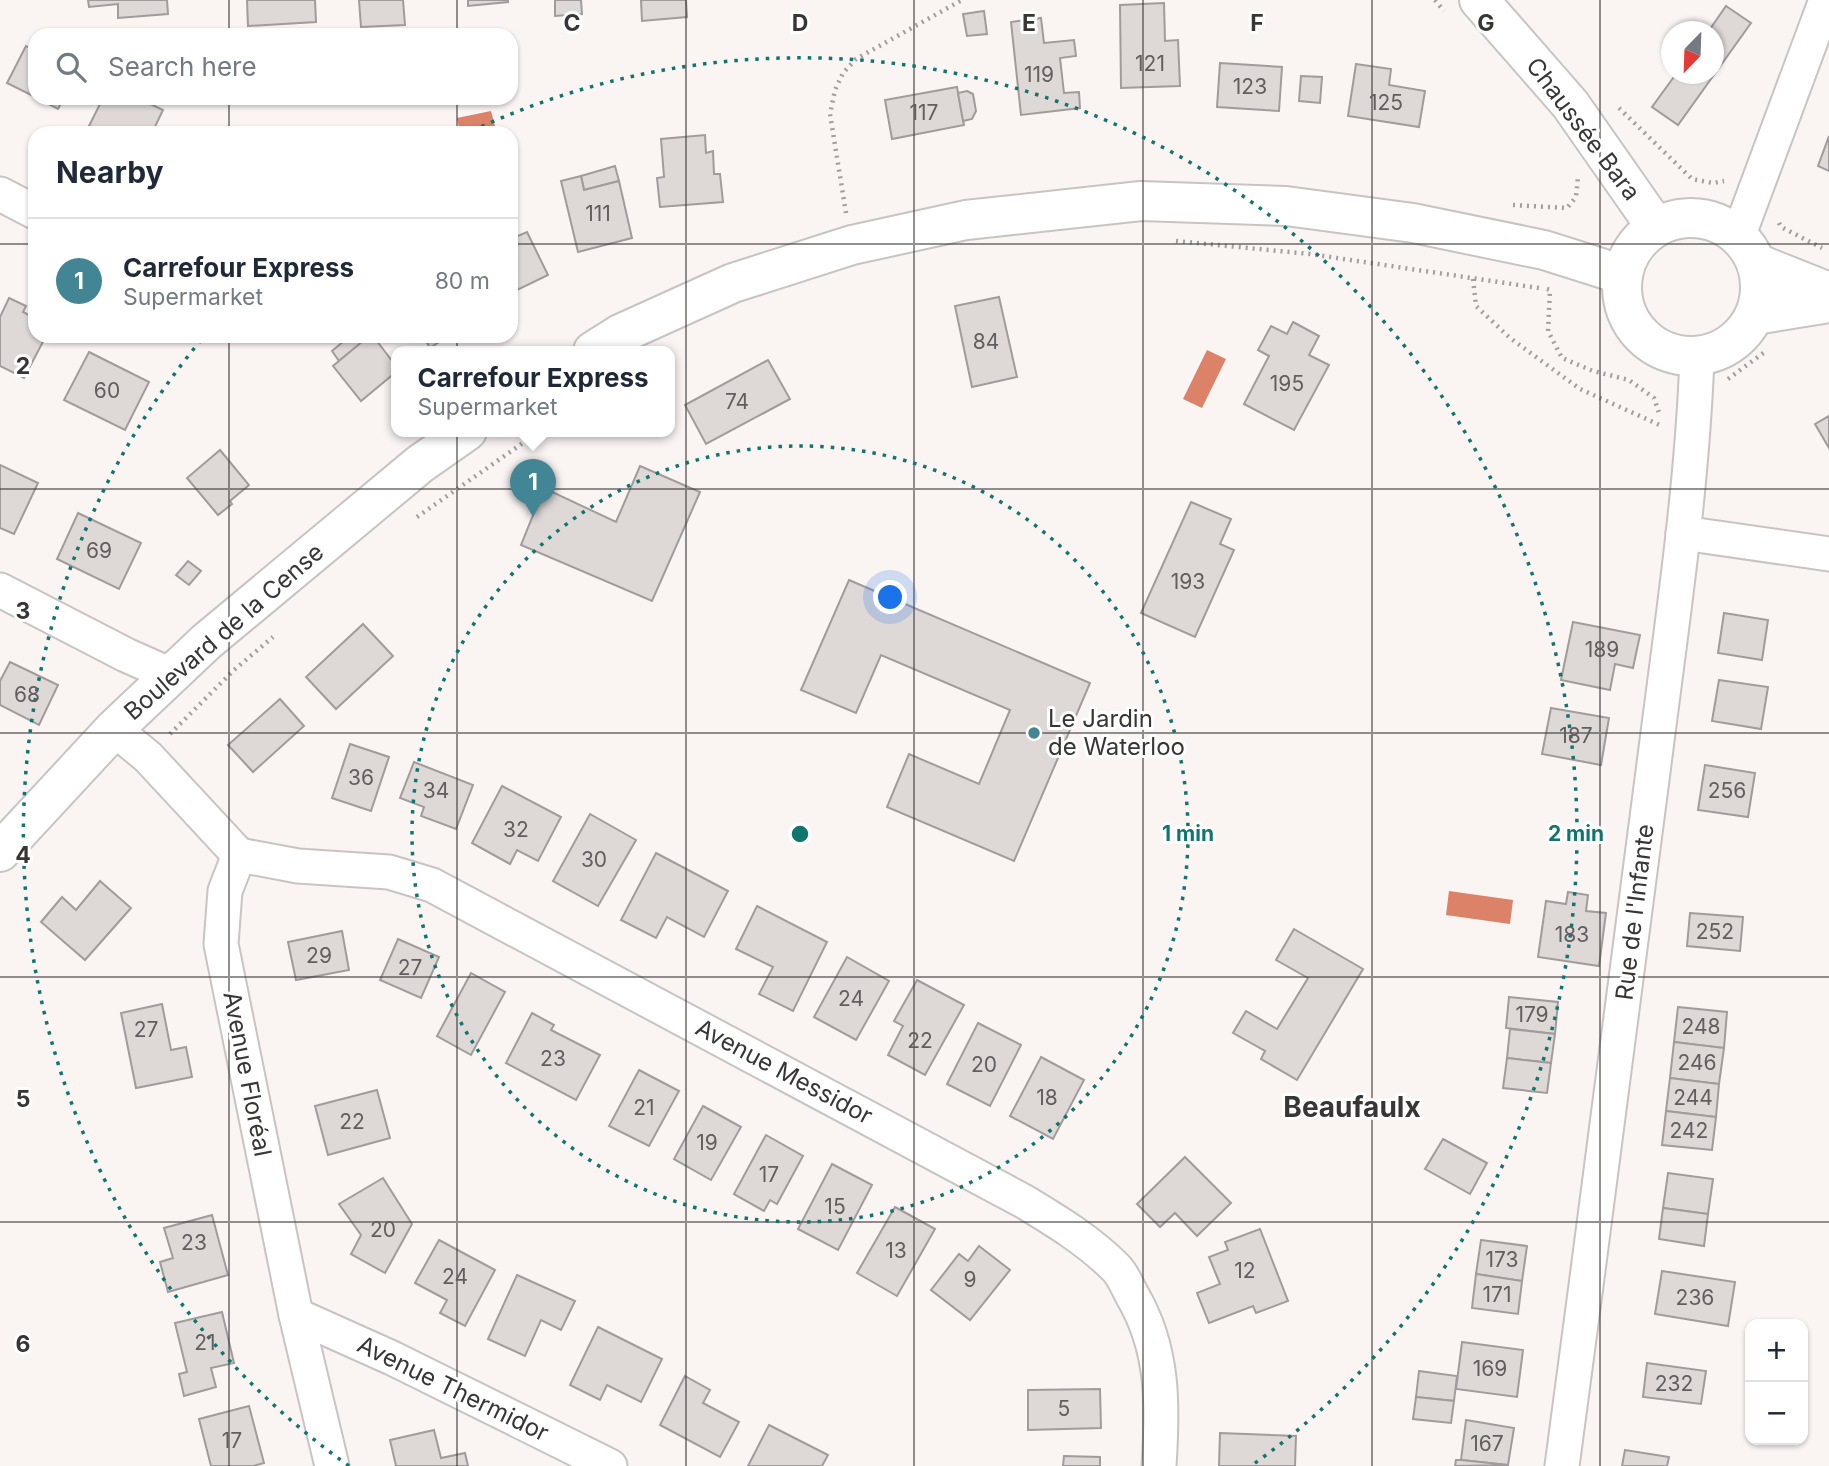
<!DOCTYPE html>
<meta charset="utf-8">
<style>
:root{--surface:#fff;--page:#f2f2f3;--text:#1f2937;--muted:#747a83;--line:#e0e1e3;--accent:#428595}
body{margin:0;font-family:Inter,sans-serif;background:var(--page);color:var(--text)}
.controls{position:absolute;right:21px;bottom:21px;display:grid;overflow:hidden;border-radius:14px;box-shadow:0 2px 5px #0004}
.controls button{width:63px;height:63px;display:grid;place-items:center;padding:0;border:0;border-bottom:2px solid var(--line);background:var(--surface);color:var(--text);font:35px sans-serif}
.compass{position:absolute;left:1661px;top:21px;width:63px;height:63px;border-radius:50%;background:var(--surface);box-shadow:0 2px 5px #0004;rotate:203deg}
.you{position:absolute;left:891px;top:598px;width:24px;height:24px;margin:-18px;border:5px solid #fff;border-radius:50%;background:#1a73e8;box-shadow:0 0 0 10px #1a73e833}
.badge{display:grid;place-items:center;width:46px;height:46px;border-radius:50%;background:var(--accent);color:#fff;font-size:23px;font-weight:700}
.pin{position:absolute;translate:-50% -58px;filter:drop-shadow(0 2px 4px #0008)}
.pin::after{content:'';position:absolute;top:37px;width:24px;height:21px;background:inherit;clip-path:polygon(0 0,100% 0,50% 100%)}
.popup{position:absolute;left:391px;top:346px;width:284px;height:91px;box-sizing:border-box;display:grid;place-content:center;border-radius:14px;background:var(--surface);filter:drop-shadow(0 2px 5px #0005);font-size:23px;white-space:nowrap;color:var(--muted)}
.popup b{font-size:26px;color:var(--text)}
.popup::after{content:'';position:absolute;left:50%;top:100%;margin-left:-14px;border:14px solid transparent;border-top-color:var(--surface)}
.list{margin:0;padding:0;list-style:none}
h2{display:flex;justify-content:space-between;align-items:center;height:91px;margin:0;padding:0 28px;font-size:30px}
h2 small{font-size:23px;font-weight:400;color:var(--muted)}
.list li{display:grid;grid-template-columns:46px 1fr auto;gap:21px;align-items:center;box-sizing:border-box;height:126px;padding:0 28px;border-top:2px solid var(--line)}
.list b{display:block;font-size:26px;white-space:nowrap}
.list p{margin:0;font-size:23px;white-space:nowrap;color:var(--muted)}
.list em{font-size:23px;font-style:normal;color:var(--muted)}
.icon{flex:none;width:38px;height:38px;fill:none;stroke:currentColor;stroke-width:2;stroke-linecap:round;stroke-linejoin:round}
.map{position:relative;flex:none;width:1829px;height:1466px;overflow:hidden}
.search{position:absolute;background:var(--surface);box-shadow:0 2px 5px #0004;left:28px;top:28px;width:490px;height:77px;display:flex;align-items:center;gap:18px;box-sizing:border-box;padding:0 24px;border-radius:21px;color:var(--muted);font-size:26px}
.panel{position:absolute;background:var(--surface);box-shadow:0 2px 5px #0004;left:28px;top:126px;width:490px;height:217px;border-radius:21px}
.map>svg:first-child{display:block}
.water{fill:#dc8269}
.building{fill:#ded8d7;stroke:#a19c9b;stroke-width:2}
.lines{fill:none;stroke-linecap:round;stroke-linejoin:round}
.street-casing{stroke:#c9c4c2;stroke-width:37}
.secondary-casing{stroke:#c9c4c2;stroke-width:42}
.path{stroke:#a29e9d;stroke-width:4.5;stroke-dasharray:2 5;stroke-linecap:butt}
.street{stroke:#fff;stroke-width:33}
.secondary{stroke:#fff;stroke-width:38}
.grid{fill:none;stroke:#383635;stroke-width:2;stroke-opacity:0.55}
.ring{fill:none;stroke:#0f766e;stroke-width:3.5;stroke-dasharray:3.5 7}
.poi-dot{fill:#428595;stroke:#fff;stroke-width:2.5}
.labels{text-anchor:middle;stroke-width:6;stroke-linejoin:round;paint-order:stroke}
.number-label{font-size:21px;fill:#625e5e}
.street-label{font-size:24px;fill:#383635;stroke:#fff}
.poi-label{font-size:24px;fill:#383635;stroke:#fff;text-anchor:start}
.quarter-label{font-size:28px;font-weight:bold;fill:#383635;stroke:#fff}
.grid-label{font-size:23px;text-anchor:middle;font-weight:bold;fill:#383635;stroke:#fff;stroke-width:6;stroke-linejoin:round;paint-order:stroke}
.centre{fill:#0f766e;stroke:#fff;stroke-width:3.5}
.ring-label{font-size:21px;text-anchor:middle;font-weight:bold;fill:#0f766e;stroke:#fff;stroke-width:6;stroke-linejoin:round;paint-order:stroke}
</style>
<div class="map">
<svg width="1829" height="1466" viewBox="0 0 1829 1466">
<rect width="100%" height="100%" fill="#faf4f3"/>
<g class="water">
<path d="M 491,111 L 496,130 L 460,133 L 457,118 Z"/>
<path d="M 1207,350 L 1226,359 L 1202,408 L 1183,399 Z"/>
<path d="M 1449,891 L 1513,900 L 1510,924 L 1446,915 Z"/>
</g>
<g class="building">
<path d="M 88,0 L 167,0 L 168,14 L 118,18 L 118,4 L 89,7 Z"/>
<path d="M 247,0 L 315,0 L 316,22 L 248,26 Z"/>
<path d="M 359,0 L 403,0 L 405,25 L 361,27 Z"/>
<path d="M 468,0 L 508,0 L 508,2 L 468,6 Z"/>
<path d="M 555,0 L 581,0 L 582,14 L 555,16 Z"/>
<path d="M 641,0 L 686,0 L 687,17 L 642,21 Z"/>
<path d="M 1164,3 L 1165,41 L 1178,40 L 1180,86 L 1121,88 L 1120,5 Z"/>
<path d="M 1726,6 L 1751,23 L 1678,125 L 1652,107 L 1676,74 L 1714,74 L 1714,32 L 1708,32 Z"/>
<path d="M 984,11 L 987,34 L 967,36 L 963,14 Z"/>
<path d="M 1041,18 L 1044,43 L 1074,40 L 1076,56 L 1060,58 L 1064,93 L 1079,92 L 1080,108 L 1021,115 L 1011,22 Z"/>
<path d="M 26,46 L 35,51 L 35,97 L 7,83 Z"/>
<path d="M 1220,63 L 1282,67 L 1279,111 L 1217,107 Z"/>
<path d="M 1356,64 L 1391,69 L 1389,85 L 1425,91 L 1419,127 L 1348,116 Z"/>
<path d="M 1301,76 L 1322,77 L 1320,103 L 1299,101 Z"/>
<path d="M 957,87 L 964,125 L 892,139 L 885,100 Z"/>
<path d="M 967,91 L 973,94 L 976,111 L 972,119 L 963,121 L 958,93 Z"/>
<path d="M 37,98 L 64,98 L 58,109 Z"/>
<path d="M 103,98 L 138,98 L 163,110 L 152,133 L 89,133 L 86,132 Z"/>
<path d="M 705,135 L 706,153 L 713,151 L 714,174 L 720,174 L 723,202 L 660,207 L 657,178 L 664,177 L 661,139 Z"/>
<path d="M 1829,136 L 1829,171 L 1818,166 Z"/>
<path d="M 615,166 L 619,181 L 584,190 L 581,176 Z"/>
<path d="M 581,176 L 584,190 L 619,181 L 632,238 L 578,252 L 561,181 Z"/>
<path d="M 527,232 L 548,275 L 511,293 L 511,239 Z"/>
<path d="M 999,297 L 1017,377 L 972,387 L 955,306 Z"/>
<path d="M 9,298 L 26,306 L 23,312 L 35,318 L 35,336 L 46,336 L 24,378 L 0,366 L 0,317 Z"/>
<path d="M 1293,322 L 1319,336 L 1309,355 L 1329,365 L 1294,430 L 1244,404 L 1269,356 L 1258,350 L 1271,326 L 1287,334 Z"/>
<path d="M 350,336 L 357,336 L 362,342 L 339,361 L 332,351 Z"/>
<path d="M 369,336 L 373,336 L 396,366 L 396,372 L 361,401 L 333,366 Z"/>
<path d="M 423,336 L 448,336 L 430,348 Z"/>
<path d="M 89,352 L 149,382 L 125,430 L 64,400 Z"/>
<path d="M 768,360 L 790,399 L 706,444 L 685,405 Z"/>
<path d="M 1829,416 L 1829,448 L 1815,424 Z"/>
<path d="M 220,450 L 249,485 L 230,501 L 232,504 L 218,515 L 187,478 Z"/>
<path d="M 0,465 L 38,483 L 14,534 L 0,528 Z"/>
<path d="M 640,466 L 700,492 L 652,601 L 521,545 L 544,488 L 616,522 Z"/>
<path d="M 1191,502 L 1231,519 L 1220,544 L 1234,550 L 1195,637 L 1141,613 Z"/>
<path d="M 78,513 L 141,543 L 119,589 L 57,559 Z"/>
<path d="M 188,561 L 201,571 L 189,585 L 176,575 Z"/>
<path d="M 849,580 L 1090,683 L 1014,861 L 887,807 L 909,754 L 979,784 L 1010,710 L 881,655 L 856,713 L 801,690 Z"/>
<path d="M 1724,613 L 1768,620 L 1762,660 L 1718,653 Z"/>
<path d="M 1573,622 L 1640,635 L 1633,668 L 1615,664 L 1610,690 L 1561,680 Z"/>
<path d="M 363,624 L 393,656 L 336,709 L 306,677 Z"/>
<path d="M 10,662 L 58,685 L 39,725 L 0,705 L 0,681 Z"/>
<path d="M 1719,680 L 1768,687 L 1761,729 L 1712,721 Z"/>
<path d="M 280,699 L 304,726 L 253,772 L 228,745 Z"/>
<path d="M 1551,708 L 1609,718 L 1601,765 L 1542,754 Z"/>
<path d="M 350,744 L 389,757 L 371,811 L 332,798 Z"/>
<path d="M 414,762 L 473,785 L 456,829 L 421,816 L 424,807 L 400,798 Z"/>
<path d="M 1705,765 L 1755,773 L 1748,817 L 1698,810 Z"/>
<path d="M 502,786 L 561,817 L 538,861 L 517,850 L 510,864 L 472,843 Z"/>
<path d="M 590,814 L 636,840 L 598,906 L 553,881 Z"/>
<path d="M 656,853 L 728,891 L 704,937 L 667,917 L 656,938 L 621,920 Z"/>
<path d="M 100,881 L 131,908 L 85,960 L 41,922 L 62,897 L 76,910 Z"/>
<path d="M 1568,892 L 1588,895 L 1586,911 L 1606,913 L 1599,966 L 1538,957 L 1546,901 L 1566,904 Z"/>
<path d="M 757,906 L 827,942 L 793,1011 L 759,994 L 773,967 L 736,949 Z"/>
<path d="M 1690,913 L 1743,917 L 1740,951 L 1687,946 Z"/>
<path d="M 1294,929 L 1363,969 L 1297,1080 L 1261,1059 L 1265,1051 L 1233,1033 L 1246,1011 L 1277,1029 L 1308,978 L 1276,960 Z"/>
<path d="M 342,931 L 349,970 L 296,980 L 288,942 Z"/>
<path d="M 398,939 L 439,957 L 421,998 L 380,980 Z"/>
<path d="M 847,957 L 889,981 L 856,1040 L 814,1017 Z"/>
<path d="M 471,973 L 505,992 L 471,1055 L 437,1036 Z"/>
<path d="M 917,980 L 964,1005 L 925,1075 L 888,1055 L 903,1026 L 894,1021 Z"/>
<path d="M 1509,997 L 1558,1002 L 1555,1034 L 1506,1028 Z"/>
<path d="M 162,1004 L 171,1050 L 186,1047 L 192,1077 L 136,1088 L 121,1013 Z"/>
<path d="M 1678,1007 L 1727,1012 L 1724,1048 L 1674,1042 Z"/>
<path d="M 532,1013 L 554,1025 L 551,1030 L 600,1055 L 576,1100 L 506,1063 Z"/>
<path d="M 978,1023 L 1021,1045 L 990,1106 L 947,1084 Z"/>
<path d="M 1510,1029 L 1555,1034 L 1551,1063 L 1507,1058 Z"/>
<path d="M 1674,1042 L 1724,1048 L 1719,1084 L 1670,1078 Z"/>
<path d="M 1041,1057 L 1084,1080 L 1053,1139 L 1010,1116 Z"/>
<path d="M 1507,1058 L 1551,1063 L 1547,1093 L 1503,1088 Z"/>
<path d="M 639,1070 L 679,1091 L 649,1146 L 609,1126 Z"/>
<path d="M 1670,1078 L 1719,1084 L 1716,1117 L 1666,1111 Z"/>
<path d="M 377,1090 L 390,1138 L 328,1155 L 315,1106 Z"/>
<path d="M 703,1106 L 741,1127 L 711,1180 L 674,1159 Z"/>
<path d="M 1666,1111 L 1716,1117 L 1712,1150 L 1662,1145 Z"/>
<path d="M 766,1135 L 803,1156 L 777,1204 L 770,1200 L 764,1211 L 734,1194 Z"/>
<path d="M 1443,1139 L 1487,1163 L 1470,1194 L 1425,1169 Z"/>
<path d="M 1185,1157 L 1231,1203 L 1197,1236 L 1175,1213 L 1160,1227 L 1137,1204 Z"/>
<path d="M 832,1164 L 872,1185 L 838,1250 L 798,1229 Z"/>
<path d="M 1668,1173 L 1713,1179 L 1708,1214 L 1663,1208 Z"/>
<path d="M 383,1178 L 412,1224 L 385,1273 L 351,1254 L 361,1235 L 339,1204 Z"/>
<path d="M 895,1207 L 935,1229 L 897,1296 L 857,1273 Z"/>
<path d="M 1663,1208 L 1708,1214 L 1704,1246 L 1659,1239 Z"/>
<path d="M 212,1215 L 228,1275 L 168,1292 L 160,1262 L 173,1258 L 164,1228 Z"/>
<path d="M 1260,1229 L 1288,1301 L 1256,1313 L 1253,1306 L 1209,1323 L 1197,1293 L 1220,1284 L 1209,1257 L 1228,1250 L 1225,1242 Z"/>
<path d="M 439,1240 L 495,1270 L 465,1326 L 440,1313 L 447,1300 L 415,1283 Z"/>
<path d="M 1481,1240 L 1527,1246 L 1522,1281 L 1476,1274 Z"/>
<path d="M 979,1246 L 1010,1270 L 970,1320 L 931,1290 L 959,1254 L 968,1261 Z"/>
<path d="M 1662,1271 L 1735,1282 L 1728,1326 L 1655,1314 Z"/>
<path d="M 1476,1274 L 1522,1281 L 1518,1314 L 1472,1308 Z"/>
<path d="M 517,1275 L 575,1301 L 561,1330 L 541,1320 L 525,1356 L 488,1339 Z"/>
<path d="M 222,1312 L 234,1363 L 211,1368 L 216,1387 L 184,1396 L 179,1374 L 187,1372 L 175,1323 Z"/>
<path d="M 598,1327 L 662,1359 L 641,1402 L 607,1385 L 600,1400 L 570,1385 Z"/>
<path d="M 1462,1342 L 1523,1350 L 1517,1397 L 1456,1389 Z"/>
<path d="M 1647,1363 L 1706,1371 L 1701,1404 L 1643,1397 Z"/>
<path d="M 1419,1371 L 1457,1376 L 1454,1401 L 1416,1397 Z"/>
<path d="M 685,1376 L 710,1390 L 703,1403 L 739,1422 L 720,1457 L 660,1425 Z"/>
<path d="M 1100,1389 L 1101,1428 L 1028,1430 L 1028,1390 Z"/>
<path d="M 1416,1397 L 1454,1401 L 1451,1423 L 1413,1419 Z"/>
<path d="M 249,1406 L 264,1463 L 253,1466 L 211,1466 L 199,1419 Z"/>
<path d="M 1466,1420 L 1514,1428 L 1508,1465 L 1461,1460 Z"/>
<path d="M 769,1425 L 828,1455 L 822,1466 L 748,1466 Z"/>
<path d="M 434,1430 L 441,1458 L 465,1453 L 468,1466 L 396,1466 L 390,1440 Z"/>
<path d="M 1220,1433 L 1296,1436 L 1295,1466 L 1219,1466 Z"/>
<path d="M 1625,1450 L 1669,1457 L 1667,1466 L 1622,1466 Z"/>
<path d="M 1064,1456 L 1100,1457 L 1100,1466 L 1063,1466 Z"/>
<path d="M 1456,1460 L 1461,1460 L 1508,1465 L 1455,1466 Z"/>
</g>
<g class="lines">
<defs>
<g id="street">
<path d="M 0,194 L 35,212"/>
<path d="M 1738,237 L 1826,0"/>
<path d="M 1683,533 L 1829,554"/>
<path d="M 0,590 L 126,655 L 171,675"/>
<path d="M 114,729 L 148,757 L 239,855 L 225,891 L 221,944 L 296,1315 L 332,1466"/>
<path d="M 239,855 L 298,866 L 389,872 L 432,885 L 1025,1202 C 1058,1222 1089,1241 1116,1268 C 1123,1275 1127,1286 1132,1295 C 1164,1349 1163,1405 1159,1466"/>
<path d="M 296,1315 L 392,1358 L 610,1466"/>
<path d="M 1562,1466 C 1593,1232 1625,998 1654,764 C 1671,629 1692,493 1697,357"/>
</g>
<g id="secondary">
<path d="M 1479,0 L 1570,104 L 1656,227"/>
<circle cx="1691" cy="287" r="69"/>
<path d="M 1756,263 L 1829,292"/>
<path d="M 1755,315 L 1829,303"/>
<path d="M 593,351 L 620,334 L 733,283 L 852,245 L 966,220 L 1141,201 L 1286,206 L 1413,223 L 1544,250 L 1623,275"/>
<path d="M 0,852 L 114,729 L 206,642 L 420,464 L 467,431"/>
</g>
</defs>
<use href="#street" class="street-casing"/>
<use href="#secondary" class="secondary-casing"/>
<g class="path">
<path d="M 1435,0 L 1444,11"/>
<path d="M 1619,108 L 1692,179 L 1713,183 L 1724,181"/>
<path d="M 1513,205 L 1567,208 L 1576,197 L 1578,177"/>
<path d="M 846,213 L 830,114 L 835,90 L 843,73 L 856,59 L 962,0"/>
<path d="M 1779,223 L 1781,227 L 1822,248"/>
<path d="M 1176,241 L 1310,254 L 1539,288"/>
<path d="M 1473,279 L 1476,306 L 1510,338 L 1580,389 L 1662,426"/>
<path d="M 1547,289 L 1550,290 L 1548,331 L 1562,358 L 1593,371 L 1629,380 L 1654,398 L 1660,416"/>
<path d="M 1728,379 L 1766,351"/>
<path d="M 417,517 L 540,431"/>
<path d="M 170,734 L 234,670 L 273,637"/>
</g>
<use href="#street" class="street"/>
<use href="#secondary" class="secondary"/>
</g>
<path class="grid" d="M 229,0 L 229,35M 457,0 L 457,35M 686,0 L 686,1466M 914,0 L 914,1466M 1143,0 L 1143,1466M 1372,0 L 1372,1466M 1600,0 L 1600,1466M 229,98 L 229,133M 457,98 L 457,133M 0,244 L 35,244M 511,244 L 1829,244M 229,336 L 229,1466M 457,336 L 457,1466M 0,489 L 1829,489M 0,733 L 1829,733M 0,977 L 1829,977M 0,1222 L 1829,1222"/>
<g class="ring">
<circle cx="800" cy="834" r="388"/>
<path d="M349 1466A776 776 0 0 1 201 340M472 131A776 776 0 0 1 1251 1466"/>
</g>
<circle class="poi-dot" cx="1034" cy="733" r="7"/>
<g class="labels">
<g class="number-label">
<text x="1150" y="71">121</text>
<text x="1039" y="82">119</text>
<text x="1250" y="94">123</text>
<text x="1386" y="110">125</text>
<text x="924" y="120">117</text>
<text x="598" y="221">111</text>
<text x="986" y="349">84</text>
<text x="1287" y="391">195</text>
<text x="107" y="398">60</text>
<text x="737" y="409">74</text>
<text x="99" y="558">69</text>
<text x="1188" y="589">193</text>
<text x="1602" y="657">189</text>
<text x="27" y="702">68</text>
<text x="1576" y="743">187</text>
<text x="361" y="785">36</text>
<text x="436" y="798">34</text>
<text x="1727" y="798">256</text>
<text x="516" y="837">32</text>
<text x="594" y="867">30</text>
<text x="1715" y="939">252</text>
<text x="1572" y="942">183</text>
<text x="319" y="963">29</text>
<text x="410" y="975">27</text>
<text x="851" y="1006">24</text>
<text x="1532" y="1022">179</text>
<text x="1701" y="1034">248</text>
<text x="146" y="1037">27</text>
<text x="920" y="1048">22</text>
<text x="553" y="1066">23</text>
<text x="1697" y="1070">246</text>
<text x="984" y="1072">20</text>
<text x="1047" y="1105">18</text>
<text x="1693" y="1105">244</text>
<text x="644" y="1115">21</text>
<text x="352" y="1129">22</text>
<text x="1689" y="1138">242</text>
<text x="707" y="1150">19</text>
<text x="769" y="1182">17</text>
<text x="835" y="1214">15</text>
<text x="383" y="1237">20</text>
<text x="194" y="1250">23</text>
<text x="896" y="1258">13</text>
<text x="1502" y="1267">173</text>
<text x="1245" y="1278">12</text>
<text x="455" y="1284">24</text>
<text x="970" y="1287">9</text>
<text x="1497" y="1302">171</text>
<text x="1695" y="1305">236</text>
<text x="205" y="1350">21</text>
<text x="1490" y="1376">169</text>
<text x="1674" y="1391">232</text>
<text x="1064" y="1416">5</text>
<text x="232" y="1448">17</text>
<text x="1487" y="1451">167</text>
</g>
<g class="street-label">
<text transform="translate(1583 129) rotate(53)" y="8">Chaussée Bara</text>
<text transform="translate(224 632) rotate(-41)" y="8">Boulevard de la Cense</text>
<text transform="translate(1635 912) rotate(-83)" y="8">Rue de l'Infante</text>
<text transform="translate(784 1072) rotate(28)" y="8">Avenue Messidor</text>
<text transform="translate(247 1074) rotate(79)" y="8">Avenue Floréal</text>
<text transform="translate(453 1389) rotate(26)" y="8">Avenue Thermidor</text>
</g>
<g class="poi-label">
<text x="1048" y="727">Le Jardin<tspan x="1048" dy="28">de Waterloo</tspan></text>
</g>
<g class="quarter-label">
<text x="1352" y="1117">Beaufaulx</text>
</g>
</g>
<g class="grid-label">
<text x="572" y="31">C</text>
<text x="800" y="31">D</text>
<text x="1029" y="31">E</text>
<text x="1257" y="31">F</text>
<text x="1486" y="31">G</text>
<text x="23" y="374">2</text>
<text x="23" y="619">3</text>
<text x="23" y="863">4</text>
<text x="23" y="1107">5</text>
<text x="23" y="1352">6</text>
</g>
<circle cx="800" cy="834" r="10" class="centre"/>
<g class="ring-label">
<text x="1188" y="841">1 min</text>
<text x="1576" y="841">2 min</text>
</g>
</svg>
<div class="controls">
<button>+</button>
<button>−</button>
</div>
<svg class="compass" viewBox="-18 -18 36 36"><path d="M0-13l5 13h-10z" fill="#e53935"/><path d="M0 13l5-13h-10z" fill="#747a83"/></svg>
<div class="you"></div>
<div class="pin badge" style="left:533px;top:517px">1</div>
<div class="popup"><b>Carrefour Express</b>Supermarket</div>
<div class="search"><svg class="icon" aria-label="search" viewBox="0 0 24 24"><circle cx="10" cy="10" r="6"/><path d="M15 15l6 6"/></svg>Search here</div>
<section class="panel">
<h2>Nearby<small></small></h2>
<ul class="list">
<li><span class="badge">1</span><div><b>Carrefour Express</b><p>Supermarket</p></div><em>80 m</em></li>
</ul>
</section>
</div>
